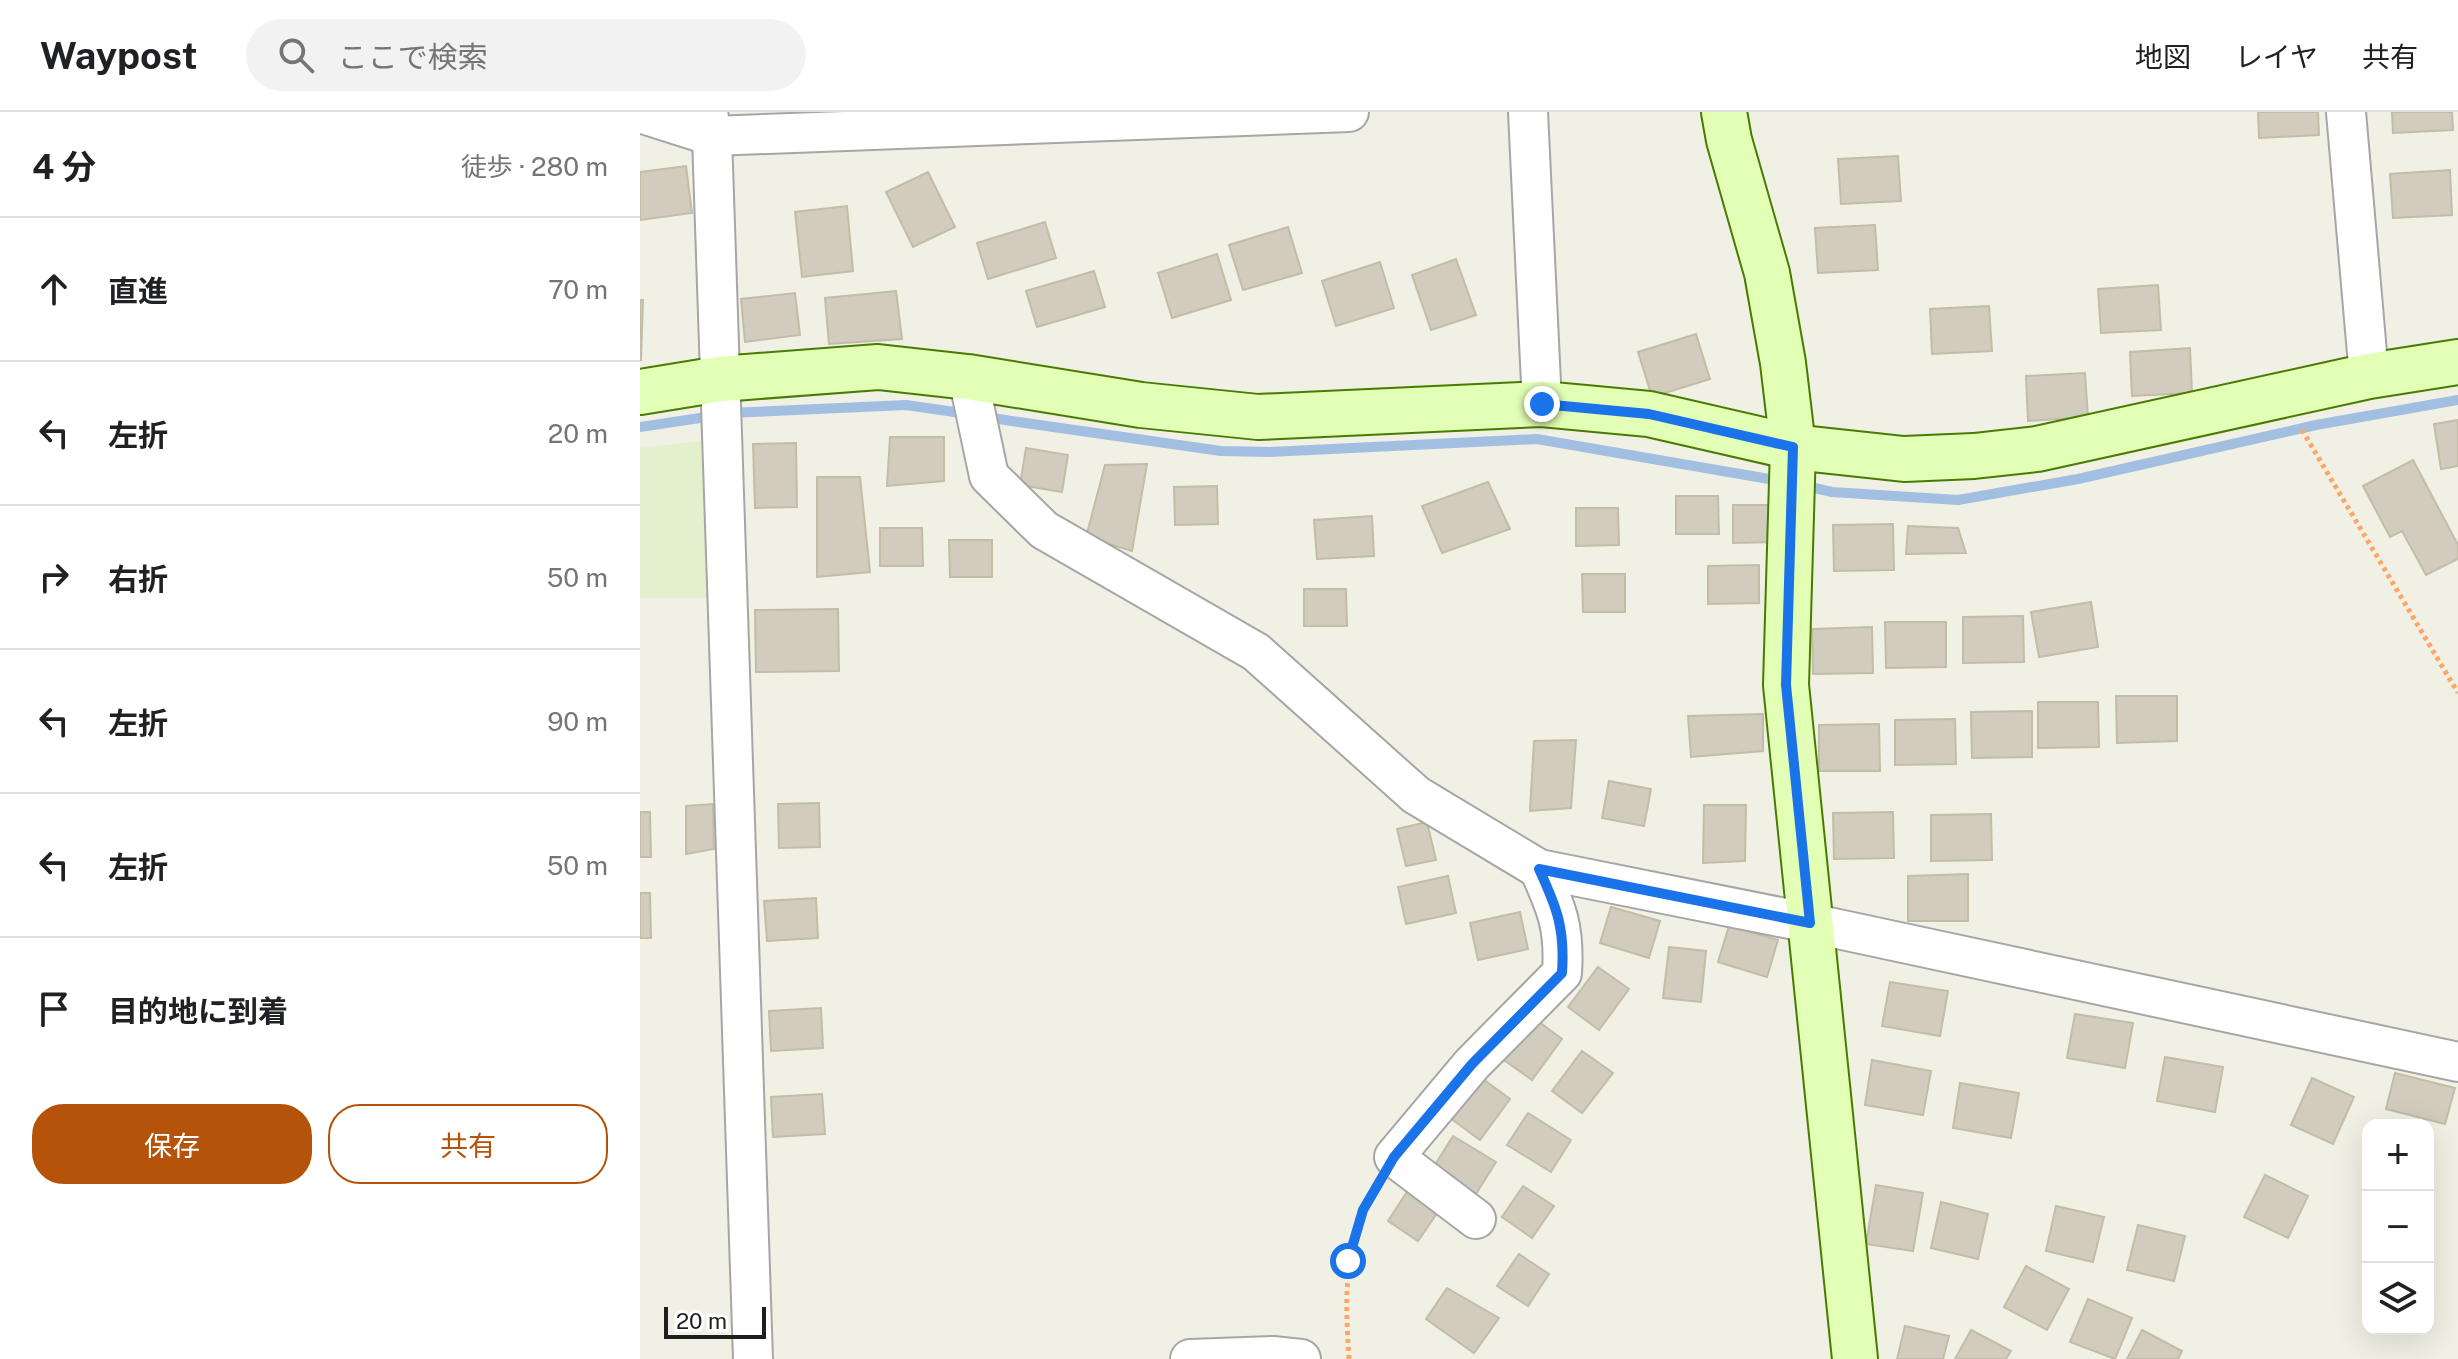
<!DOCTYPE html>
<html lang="ja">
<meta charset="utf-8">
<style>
:root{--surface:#fff;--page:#f2f2f2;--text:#202124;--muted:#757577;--line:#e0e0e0;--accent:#b45309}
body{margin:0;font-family:"Public Sans","Noto Sans JP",sans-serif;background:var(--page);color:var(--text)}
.controls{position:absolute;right:24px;bottom:24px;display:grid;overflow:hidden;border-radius:16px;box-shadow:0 8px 32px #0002}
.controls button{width:72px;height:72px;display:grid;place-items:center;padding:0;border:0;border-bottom:2px solid var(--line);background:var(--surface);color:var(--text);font:40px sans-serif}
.scale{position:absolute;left:24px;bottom:20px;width:102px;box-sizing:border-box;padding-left:8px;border:4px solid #1f1f1f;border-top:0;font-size:22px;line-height:28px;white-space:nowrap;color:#1f1f1f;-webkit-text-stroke:6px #fff;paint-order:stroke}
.stop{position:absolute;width:24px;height:24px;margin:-18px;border:6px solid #1a73e8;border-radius:50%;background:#fff}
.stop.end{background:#1a73e8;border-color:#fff;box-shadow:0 2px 8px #0008}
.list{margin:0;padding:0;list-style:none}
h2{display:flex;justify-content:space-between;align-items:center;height:104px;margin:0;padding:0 32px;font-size:34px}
h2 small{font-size:26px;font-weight:400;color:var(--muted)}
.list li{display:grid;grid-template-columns:52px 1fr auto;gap:24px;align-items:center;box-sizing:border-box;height:144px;padding:0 32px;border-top:2px solid var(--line)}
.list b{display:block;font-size:30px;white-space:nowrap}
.list em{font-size:26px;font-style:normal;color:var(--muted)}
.actions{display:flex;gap:16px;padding:24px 32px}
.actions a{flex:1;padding:18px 0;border:2px solid var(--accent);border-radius:32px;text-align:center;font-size:28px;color:var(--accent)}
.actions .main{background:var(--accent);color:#fff}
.icon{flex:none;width:44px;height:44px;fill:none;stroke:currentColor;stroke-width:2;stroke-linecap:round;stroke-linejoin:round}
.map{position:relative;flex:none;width:1818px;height:1247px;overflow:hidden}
header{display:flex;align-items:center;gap:48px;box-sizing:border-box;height:112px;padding:0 40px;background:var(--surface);border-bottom:2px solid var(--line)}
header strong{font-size:38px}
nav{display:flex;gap:44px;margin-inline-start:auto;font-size:28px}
.search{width:560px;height:72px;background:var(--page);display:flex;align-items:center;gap:20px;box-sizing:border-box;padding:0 28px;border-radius:44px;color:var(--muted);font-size:30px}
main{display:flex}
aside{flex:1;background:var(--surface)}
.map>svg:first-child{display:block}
.farmland{fill:#e3f0ce}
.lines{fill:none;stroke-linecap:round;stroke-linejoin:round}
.stream{stroke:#a2bfe1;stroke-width:10}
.building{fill:#d1ccbd;stroke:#c3bca6;stroke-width:2}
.street-casing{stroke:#a6a6a6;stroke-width:42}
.secondary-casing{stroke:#477c00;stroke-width:48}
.path{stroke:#ffa667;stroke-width:5;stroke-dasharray:4 4;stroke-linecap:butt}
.street{stroke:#fff;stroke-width:38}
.secondary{stroke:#e3feb5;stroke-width:44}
.route{stroke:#1a73e8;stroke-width:10}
</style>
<header>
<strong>Waypost</strong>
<div class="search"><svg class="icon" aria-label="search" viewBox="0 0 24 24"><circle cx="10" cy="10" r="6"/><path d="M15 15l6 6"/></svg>ここで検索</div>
<nav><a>地図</a><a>レイヤ</a><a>共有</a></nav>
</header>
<main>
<aside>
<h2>4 分<small>徒歩 · 280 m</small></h2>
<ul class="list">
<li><svg class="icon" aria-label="ahead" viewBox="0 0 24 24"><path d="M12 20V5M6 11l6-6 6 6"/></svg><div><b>直進</b></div><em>70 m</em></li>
<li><svg class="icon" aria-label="left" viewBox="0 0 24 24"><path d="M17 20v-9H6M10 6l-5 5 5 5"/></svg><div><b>左折</b></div><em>20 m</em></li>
<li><svg class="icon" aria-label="right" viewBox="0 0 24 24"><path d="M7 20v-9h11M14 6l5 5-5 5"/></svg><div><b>右折</b></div><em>50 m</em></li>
<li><svg class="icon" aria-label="left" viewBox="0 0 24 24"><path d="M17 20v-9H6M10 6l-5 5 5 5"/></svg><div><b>左折</b></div><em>90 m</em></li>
<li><svg class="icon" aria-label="left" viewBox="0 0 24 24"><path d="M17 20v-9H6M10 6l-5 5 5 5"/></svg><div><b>左折</b></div><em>50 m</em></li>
<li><svg class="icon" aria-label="arrive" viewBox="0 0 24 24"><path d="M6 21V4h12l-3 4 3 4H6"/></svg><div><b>目的地に到着</b></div></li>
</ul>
<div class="actions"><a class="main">保存</a><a>共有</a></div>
</aside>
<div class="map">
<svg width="1818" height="1247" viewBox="0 0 1818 1247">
<rect width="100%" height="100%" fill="#f0f0e4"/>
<path class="farmland" d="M 69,328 L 75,486 L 0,486 L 0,336 Z"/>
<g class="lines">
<g class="stream">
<path d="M 89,301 L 266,293 L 328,302"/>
<path d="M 344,305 L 581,339 L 630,340 L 897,327 L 1141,369"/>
<path d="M 0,315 L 73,304"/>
<path d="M 1161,373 L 1192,380 L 1318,388 L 1438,367 L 1676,313 L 1818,288"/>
</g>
</g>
<g class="building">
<path d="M 1618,0 L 1678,0 L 1679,23 L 1619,26 Z"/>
<path d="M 1752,0 L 1812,0 L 1813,18 L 1753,21 Z"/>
<path d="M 1258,44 L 1261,89 L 1201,92 L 1198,47 Z"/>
<path d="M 46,54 L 52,101 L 0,108 L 0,60 Z"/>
<path d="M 1810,58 L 1812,103 L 1753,106 L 1750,62 Z"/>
<path d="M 288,60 L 315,115 L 273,135 L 246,80 Z"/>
<path d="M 207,94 L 213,159 L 162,165 L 155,100 Z"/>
<path d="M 405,110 L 416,146 L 348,167 L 337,131 Z"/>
<path d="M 1235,113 L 1238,158 L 1178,161 L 1175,116 Z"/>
<path d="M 648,115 L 662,161 L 603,178 L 589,133 Z"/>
<path d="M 577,142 L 591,188 L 532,206 L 518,161 Z"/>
<path d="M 816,147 L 836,203 L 791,218 L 772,163 Z"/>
<path d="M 740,150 L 754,196 L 696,214 L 682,169 Z"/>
<path d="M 454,159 L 465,195 L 397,215 L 386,179 Z"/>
<path d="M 1518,173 L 1521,218 L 1461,221 L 1458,177 Z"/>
<path d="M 256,179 L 262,227 L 189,232 L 185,186 Z"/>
<path d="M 155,181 L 160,223 L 105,230 L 101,187 Z"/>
<path d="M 0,188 L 3,188 L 1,248 L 0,248 Z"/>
<path d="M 1349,194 L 1352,239 L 1292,242 L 1290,197 Z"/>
<path d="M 1056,222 L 1070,267 L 1012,285 L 998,240 Z"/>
<path d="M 1550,236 L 1552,281 L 1492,284 L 1490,240 Z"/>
<path d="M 1445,261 L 1448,305 L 1388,309 L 1386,264 Z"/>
<path d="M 1818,308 L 1818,354 L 1801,357 L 1794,312 Z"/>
<path d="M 250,325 L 304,325 L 304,369 L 247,374 Z"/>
<path d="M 156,331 L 157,395 L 115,396 L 113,332 Z"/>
<path d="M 386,336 L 428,343 L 422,380 L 380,373 Z"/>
<path d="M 1773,348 L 1818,433 L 1818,447 L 1786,463 L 1762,419 L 1750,425 L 1723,374 Z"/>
<path d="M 507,352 L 492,439 L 446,425 L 465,353 Z"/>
<path d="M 177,365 L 220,365 L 230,460 L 177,465 Z"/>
<path d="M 848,370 L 870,417 L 802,441 L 782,394 Z"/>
<path d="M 577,374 L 578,412 L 535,413 L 534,375 Z"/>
<path d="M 1036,384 L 1078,384 L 1079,422 L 1036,422 Z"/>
<path d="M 1093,393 L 1135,393 L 1136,430 L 1093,431 Z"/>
<path d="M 936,396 L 978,396 L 979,433 L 936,434 Z"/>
<path d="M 732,404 L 734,444 L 677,447 L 674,408 Z"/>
<path d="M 1253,412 L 1254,458 L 1194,459 L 1193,413 Z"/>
<path d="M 1268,414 L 1318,416 L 1326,441 L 1266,442 Z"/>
<path d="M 240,416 L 282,416 L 283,454 L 240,454 Z"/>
<path d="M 309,428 L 352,428 L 352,465 L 310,465 Z"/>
<path d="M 1119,453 L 1119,491 L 1068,492 L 1068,454 Z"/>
<path d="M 942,462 L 985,462 L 985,500 L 943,500 Z"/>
<path d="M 664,477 L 706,477 L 707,514 L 664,514 Z"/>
<path d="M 1451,490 L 1458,535 L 1399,545 L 1391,500 Z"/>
<path d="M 198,497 L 199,559 L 116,560 L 115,498 Z"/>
<path d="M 1383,504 L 1384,550 L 1323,551 L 1323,505 Z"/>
<path d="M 1245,510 L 1306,510 L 1306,555 L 1246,556 Z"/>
<path d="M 1232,515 L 1233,561 L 1173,562 L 1172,517 Z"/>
<path d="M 1476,584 L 1537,584 L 1537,629 L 1477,631 Z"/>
<path d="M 1398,590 L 1458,590 L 1459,635 L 1398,636 Z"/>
<path d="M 1392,599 L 1392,645 L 1332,646 L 1331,600 Z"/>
<path d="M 1123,602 L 1123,639 L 1051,645 L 1048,604 Z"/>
<path d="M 1315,607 L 1316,652 L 1255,653 L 1255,608 Z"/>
<path d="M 1239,612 L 1240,659 L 1179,659 L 1179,613 Z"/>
<path d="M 936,628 L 931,696 L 890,699 L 894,629 Z"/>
<path d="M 969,669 L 1011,677 L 1004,714 L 962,706 Z"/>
<path d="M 179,691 L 180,735 L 139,736 L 138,692 Z"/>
<path d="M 73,692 L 74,737 L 46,742 L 46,694 Z"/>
<path d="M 1064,693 L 1106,693 L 1105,749 L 1063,751 Z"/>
<path d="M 0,700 L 10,700 L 11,745 L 0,745 Z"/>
<path d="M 1253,700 L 1254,746 L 1194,747 L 1193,701 Z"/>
<path d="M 1351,702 L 1352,748 L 1291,749 L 1291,703 Z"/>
<path d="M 787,710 L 796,748 L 766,754 L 757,717 Z"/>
<path d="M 1328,762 L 1328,809 L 1268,809 L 1268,764 Z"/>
<path d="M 808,764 L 816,801 L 766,812 L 758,775 Z"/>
<path d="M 0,781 L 10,781 L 11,826 L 0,826 Z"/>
<path d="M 176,786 L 178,826 L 127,829 L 124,789 Z"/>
<path d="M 971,795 L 1020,809 L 1009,846 L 960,831 Z"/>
<path d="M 880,800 L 888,837 L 838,848 L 830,811 Z"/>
<path d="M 1089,814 L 1138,828 L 1127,865 L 1078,850 Z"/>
<path d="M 1029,835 L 1066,839 L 1061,890 L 1023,886 Z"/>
<path d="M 958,855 L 989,877 L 959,918 L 928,895 Z"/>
<path d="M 1250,870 L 1308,879 L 1300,924 L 1242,914 Z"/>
<path d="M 181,896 L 183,936 L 131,939 L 129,899 Z"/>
<path d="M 1435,902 L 1493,911 L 1485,956 L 1427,946 Z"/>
<path d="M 891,904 L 922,927 L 892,968 L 861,946 Z"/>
<path d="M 942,939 L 973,961 L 942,1001 L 912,979 Z"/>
<path d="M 1525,945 L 1583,955 L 1575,1000 L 1517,989 Z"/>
<path d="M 1232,948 L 1291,959 L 1283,1003 L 1225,993 Z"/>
<path d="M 1755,961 L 1815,976 L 1805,1012 L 1746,997 Z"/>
<path d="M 839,964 L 870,987 L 840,1028 L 809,1005 Z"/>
<path d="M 1672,966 L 1714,985 L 1693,1032 L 1651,1013 Z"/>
<path d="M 1320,971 L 1379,981 L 1371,1026 L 1313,1016 Z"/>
<path d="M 182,982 L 185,1022 L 133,1025 L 131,985 Z"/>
<path d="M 888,1001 L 931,1028 L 911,1060 L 867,1033 Z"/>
<path d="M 813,1024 L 856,1050 L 836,1082 L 793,1056 Z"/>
<path d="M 1625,1063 L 1668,1084 L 1648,1126 L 1604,1105 Z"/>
<path d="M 1236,1073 L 1283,1081 L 1273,1139 L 1226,1132 Z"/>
<path d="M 883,1074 L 914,1094 L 892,1126 L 862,1105 Z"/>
<path d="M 769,1077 L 800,1097 L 778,1129 L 748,1109 Z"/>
<path d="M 1301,1090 L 1348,1102 L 1338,1147 L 1291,1136 Z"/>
<path d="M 1416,1094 L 1464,1105 L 1453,1150 L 1406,1139 Z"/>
<path d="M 1498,1113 L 1545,1124 L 1534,1169 L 1487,1158 Z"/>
<path d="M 879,1142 L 909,1162 L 888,1194 L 857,1174 Z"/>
<path d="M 1386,1154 L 1429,1177 L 1407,1218 L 1364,1195 Z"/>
<path d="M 807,1176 L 859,1206 L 834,1241 L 786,1207 Z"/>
<path d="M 1448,1187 L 1492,1206 L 1475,1247 L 1430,1230 Z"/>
<path d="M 1265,1214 L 1309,1224 L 1303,1247 L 1257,1247 Z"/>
<path d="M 1331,1218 L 1371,1239 L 1366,1247 L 1315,1247 Z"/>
<path d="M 1502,1218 L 1542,1239 L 1538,1247 L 1487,1247 Z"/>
</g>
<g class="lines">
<defs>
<g id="street">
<path d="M 68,0 L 72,24 L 113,1247"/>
<path d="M 888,0 L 902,292"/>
<path d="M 1706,0 L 1729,264"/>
<path d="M 0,1 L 72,24 L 709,0"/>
<path d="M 328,265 L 349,364 L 404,418 L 616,540 L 776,683 L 899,757 L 1170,811 L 1818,950"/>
<path d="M 836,1107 L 754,1045 L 832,952 L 922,861 C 925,816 917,797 899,757"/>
<path d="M 550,1247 L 633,1244 L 661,1247"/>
</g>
<g id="secondary">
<path d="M 1084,0 L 1089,28 L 1127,161 L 1143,251 L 1153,335 L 1146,573 L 1215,1247"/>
<path d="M 0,280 L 80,267 L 238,255 L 328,265 L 501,293 L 618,305 L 902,292 L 1009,302 L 1153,335 L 1264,347 L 1334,344 L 1397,337 L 1729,264 L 1818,250"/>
</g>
</defs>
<use href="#street" class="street-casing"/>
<use href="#secondary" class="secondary-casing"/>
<g class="path">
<path d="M 1662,318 L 1818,581"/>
<path d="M 709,1247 C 705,1184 703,1133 735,1077"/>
</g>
<use href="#street" class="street"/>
<use href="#secondary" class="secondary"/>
</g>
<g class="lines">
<path class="route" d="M 708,1149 L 723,1098 L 754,1045 L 832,952 L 922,861 C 925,816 917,796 899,757 L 1170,811 L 1146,573 L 1153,335 L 1009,302 L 902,292"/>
</g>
</svg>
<div class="controls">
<button>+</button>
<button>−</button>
<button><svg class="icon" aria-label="layers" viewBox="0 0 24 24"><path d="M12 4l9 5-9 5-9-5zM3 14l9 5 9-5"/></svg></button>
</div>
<div class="scale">20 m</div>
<div class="stop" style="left:708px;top:1149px"></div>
<div class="stop end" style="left:902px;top:292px"></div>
</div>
</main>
